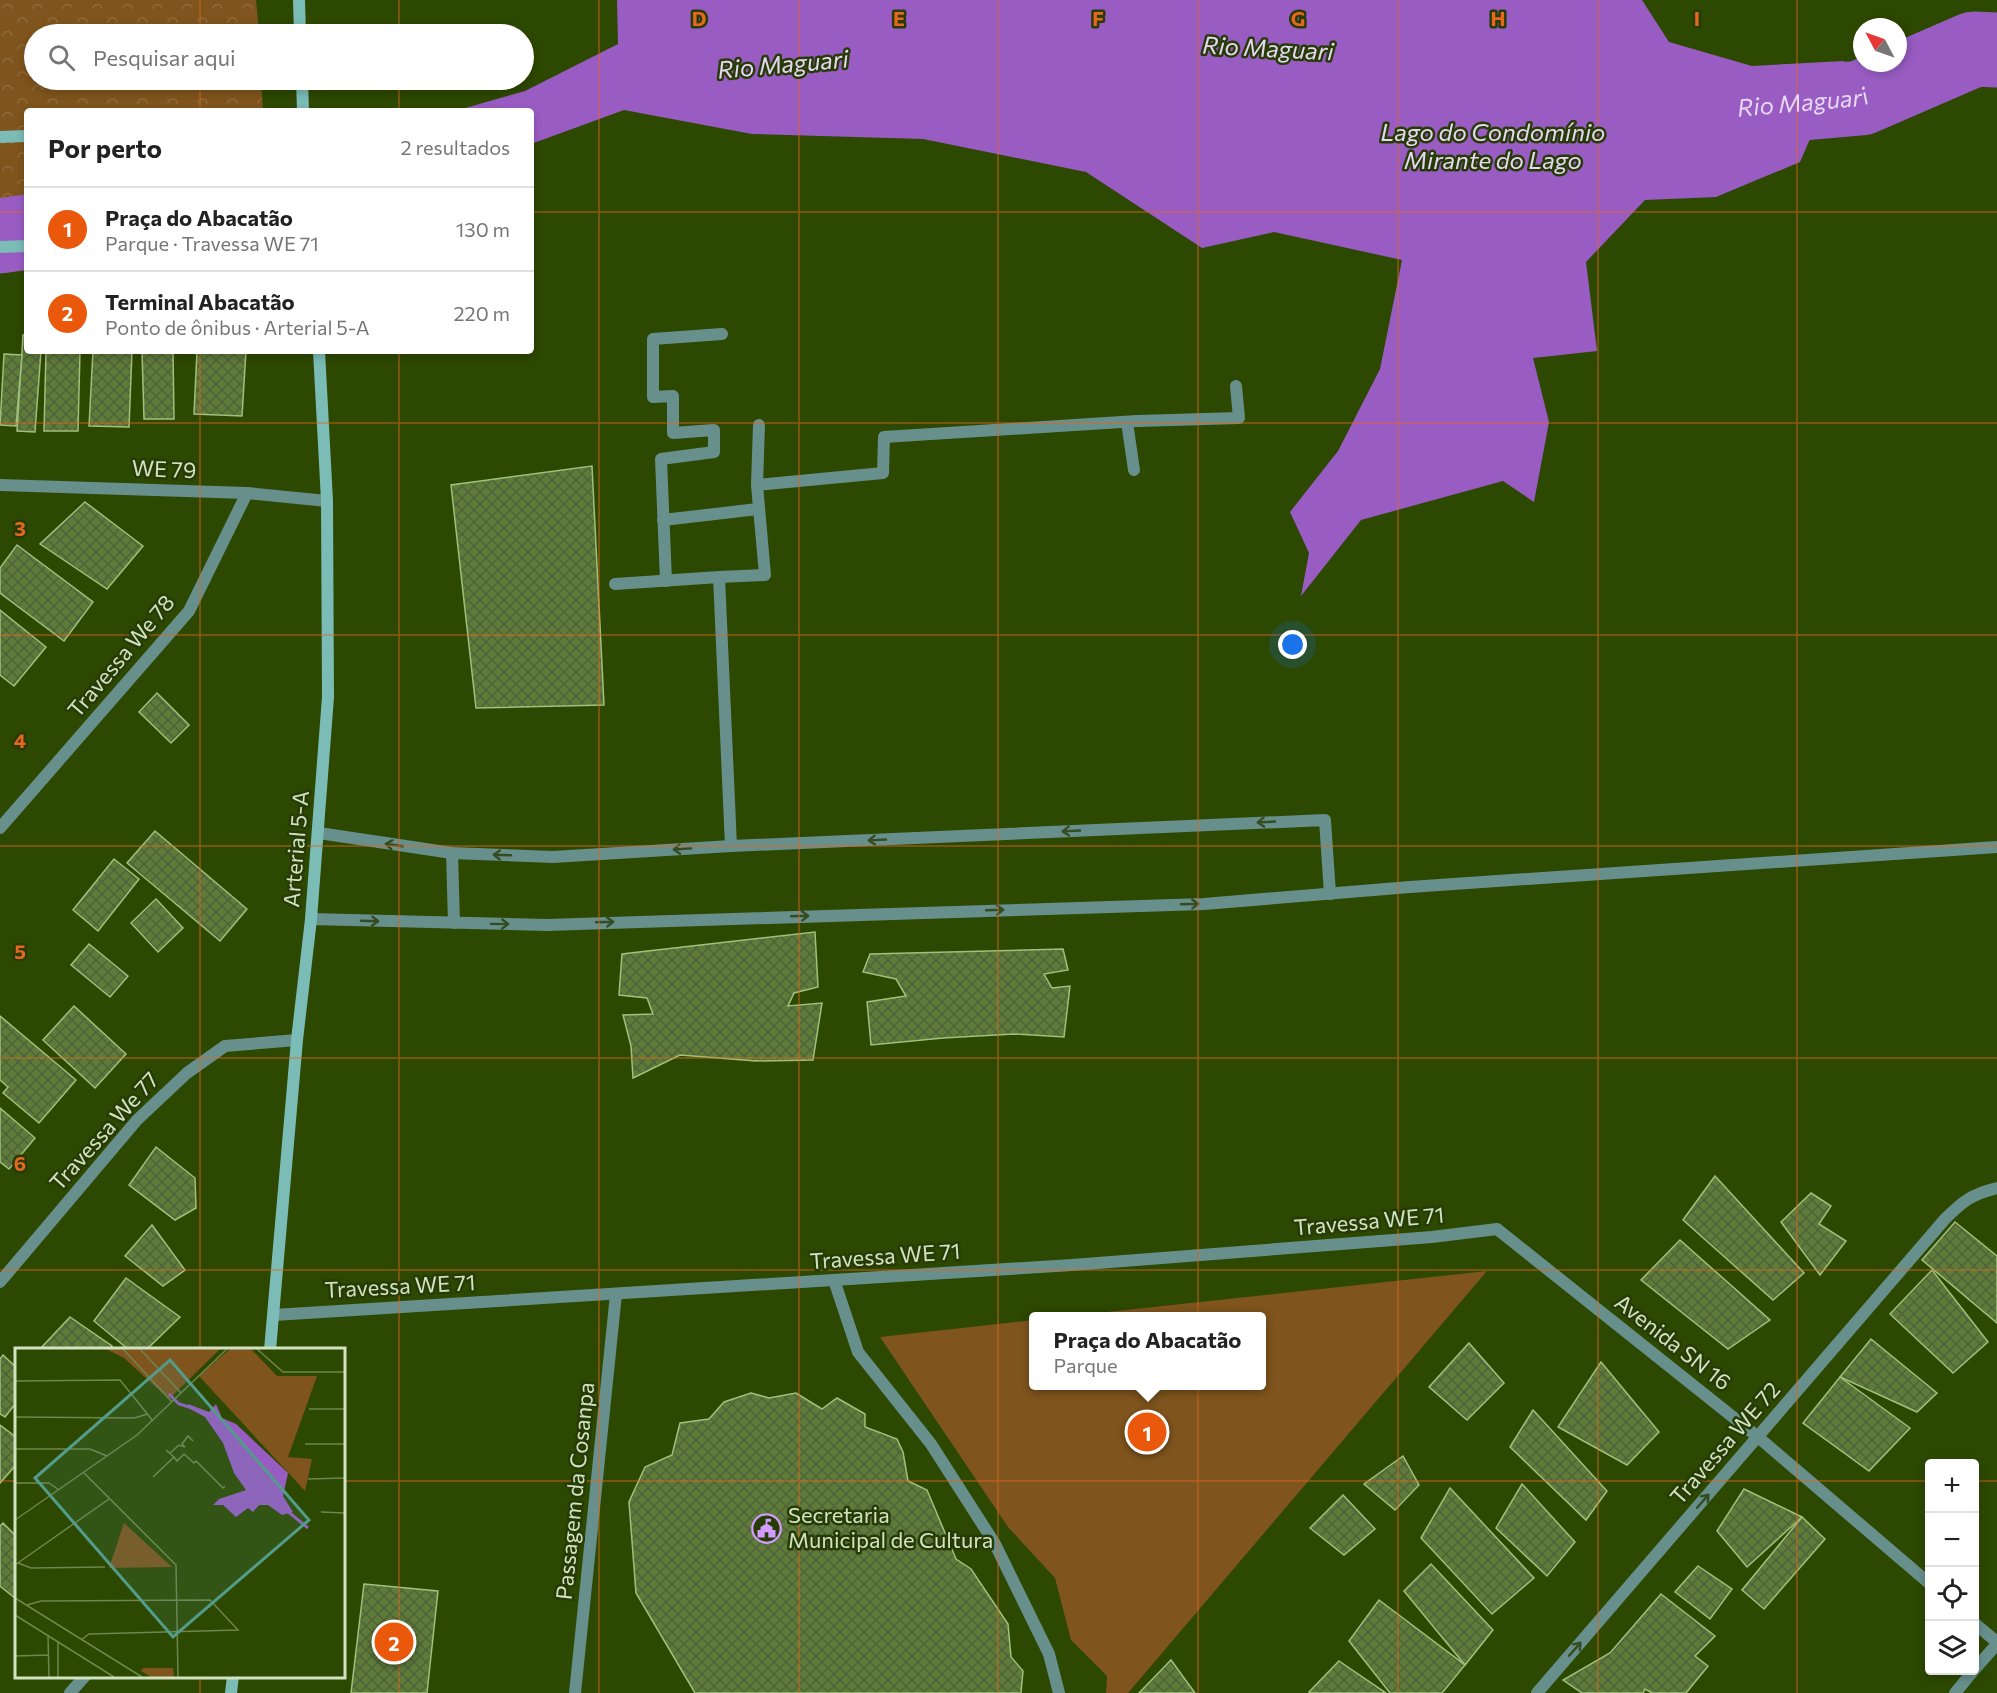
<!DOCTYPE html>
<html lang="pt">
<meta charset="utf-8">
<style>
:root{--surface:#fff;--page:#f6f6f6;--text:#222;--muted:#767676;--line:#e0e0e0;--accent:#ea580c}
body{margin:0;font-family:Commissioner,sans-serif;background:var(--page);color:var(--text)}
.controls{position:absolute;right:18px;bottom:18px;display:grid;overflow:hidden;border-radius:6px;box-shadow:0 3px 9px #0003}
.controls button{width:54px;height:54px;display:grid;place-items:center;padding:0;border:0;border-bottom:2px solid var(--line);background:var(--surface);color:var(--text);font:30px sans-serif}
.compass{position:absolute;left:1853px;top:18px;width:54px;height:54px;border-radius:50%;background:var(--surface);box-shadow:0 3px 9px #0003;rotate:311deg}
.you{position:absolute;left:1293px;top:645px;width:21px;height:21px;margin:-15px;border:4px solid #fff;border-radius:50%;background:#1a73e8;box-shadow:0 0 0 9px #1a73e833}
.badge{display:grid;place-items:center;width:39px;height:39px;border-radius:50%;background:var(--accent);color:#fff;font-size:20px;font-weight:700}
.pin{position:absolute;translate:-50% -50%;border:3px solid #fff;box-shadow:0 2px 6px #0006}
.popup{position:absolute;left:1029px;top:1312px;width:237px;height:78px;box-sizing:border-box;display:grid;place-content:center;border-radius:6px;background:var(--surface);filter:drop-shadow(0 2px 4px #0005);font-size:20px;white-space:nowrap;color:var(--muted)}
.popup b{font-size:22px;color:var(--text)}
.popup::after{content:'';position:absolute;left:50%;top:100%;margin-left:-12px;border:12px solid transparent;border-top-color:var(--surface)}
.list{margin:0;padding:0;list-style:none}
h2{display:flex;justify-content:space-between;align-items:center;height:78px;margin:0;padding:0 24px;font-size:26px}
h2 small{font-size:20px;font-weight:400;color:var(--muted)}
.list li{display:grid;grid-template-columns:39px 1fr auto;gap:18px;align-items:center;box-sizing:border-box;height:84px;padding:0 24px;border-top:2px solid var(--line)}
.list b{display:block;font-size:22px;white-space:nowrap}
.list p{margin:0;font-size:20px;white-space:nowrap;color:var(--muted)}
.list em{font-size:20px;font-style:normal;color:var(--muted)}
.icon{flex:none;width:33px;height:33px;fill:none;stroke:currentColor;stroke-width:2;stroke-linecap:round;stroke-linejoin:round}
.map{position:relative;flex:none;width:1997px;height:1693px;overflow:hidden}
.search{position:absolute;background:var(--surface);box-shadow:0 3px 9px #0003;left:24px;top:24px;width:510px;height:66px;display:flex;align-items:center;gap:15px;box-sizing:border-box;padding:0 21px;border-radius:33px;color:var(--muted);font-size:22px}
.panel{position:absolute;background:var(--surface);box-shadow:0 3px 9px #0003;left:24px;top:108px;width:510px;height:246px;border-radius:6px}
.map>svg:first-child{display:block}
.forest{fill:url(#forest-crowns)}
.green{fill:#7f541d}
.water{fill:#985cc3}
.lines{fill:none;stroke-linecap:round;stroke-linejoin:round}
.river{stroke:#985cc3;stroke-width:75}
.building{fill:url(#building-cross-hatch);stroke:#a0c07c;stroke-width:1.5}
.lane{stroke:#678f8b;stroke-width:12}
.street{stroke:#678f8b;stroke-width:12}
.secondary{stroke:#7bbcb7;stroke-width:12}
.oneway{stroke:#344c21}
.grid{fill:none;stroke:#e6671e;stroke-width:1.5;stroke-opacity:0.55}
.labels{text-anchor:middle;stroke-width:5;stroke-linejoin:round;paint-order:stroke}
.street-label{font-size:22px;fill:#d2e3c1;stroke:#273b07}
.poi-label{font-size:22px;fill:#d2e3c1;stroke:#273b07;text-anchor:start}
.water-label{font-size:24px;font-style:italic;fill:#e6d8f2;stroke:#273b07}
.inset-river{fill:none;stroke:#985cc3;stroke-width:3}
.inset-road{fill:none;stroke:#6f864d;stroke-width:1.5}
.view{fill:#539c8b;fill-opacity:0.15;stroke:#539c8b;stroke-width:3}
.inset-edge{fill:none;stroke:#d2e3c1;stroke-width:3}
.grid-label{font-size:20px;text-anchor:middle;font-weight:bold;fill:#e6671e;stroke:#273b07;stroke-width:5;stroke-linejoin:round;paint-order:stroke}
</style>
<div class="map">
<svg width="1997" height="1693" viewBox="0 0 1997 1693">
<defs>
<pattern id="forest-crowns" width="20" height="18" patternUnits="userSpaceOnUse" patternTransform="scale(1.5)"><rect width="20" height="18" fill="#7f541d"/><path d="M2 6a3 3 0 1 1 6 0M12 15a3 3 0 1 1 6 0" fill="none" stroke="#906c3c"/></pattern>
<pattern id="building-cross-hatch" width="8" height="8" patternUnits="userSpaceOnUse" patternTransform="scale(1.5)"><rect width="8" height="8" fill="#5e7b3a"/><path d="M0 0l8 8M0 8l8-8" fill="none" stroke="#50623a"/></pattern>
</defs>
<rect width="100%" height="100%" fill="#2d4800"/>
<path class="forest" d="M 0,0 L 256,0 L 259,34 L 34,34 L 34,80 L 261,80 L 263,111 L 27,111 L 27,270 L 0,273 Z"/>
<path class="green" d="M 1487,1271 L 1128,1693 L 1106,1693 L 1107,1676 L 1071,1640 L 1055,1578 L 1008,1527 L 880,1337 L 1033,1320 L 1033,1386 L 1261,1386 L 1261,1316 L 1070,1316 Z"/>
<path class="water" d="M 617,0 L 1642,0 L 1669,42 L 1752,66 L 1844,61 L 1800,162 L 1716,197 L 1645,200 L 1586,262 L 1597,351 L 1533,358 L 1549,422 L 1534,502 L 1503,481 L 1361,520 L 1301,596 L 1309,553 L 1290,512 L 1338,451 L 1380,369 L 1402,260 L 1274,232 L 1202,248 L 1086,172 L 923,139 L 752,134 L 624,110 L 531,144 L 531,111 L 455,111 L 525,91 L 618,44 Z"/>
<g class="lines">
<g class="river">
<path id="s1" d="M 1723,110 L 1861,98 L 1974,49 L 1997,50"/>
<path d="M 0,236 L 27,232"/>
</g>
</g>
<g class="building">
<path d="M 23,335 L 27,336 L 27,351 L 41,351 L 35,432 L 17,431 Z"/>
<path d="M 46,351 L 80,351 L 78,431 L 44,431 Z"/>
<path d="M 93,351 L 132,351 L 129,427 L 89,426 Z"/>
<path d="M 142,351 L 173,351 L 174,419 L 144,419 Z"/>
<path d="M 197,351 L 246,351 L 242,416 L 194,414 Z"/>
<path d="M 4,354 L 22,355 L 16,426 L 0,425 Z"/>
<path d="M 592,466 L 604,705 L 476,708 L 451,485 Z"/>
<path d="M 85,502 L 143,546 L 107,589 L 40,544 Z"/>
<path d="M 17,545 L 93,602 L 64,641 L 0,593 L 0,568 Z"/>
<path d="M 0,610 L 46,647 L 14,686 L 0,675 Z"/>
<path d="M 157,693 L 189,725 L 171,743 L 139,712 Z"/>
<path d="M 155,831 L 247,909 L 220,941 L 127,863 Z"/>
<path d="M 114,859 L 139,879 L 98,931 L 73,910 Z"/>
<path d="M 156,899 L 183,928 L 158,952 L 131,923 Z"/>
<path d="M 815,932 L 818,987 L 794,993 L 788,1006 L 822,1003 L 813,1060 L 756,1061 L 680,1055 L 633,1078 L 631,1046 L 623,1015 L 653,1014 L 647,998 L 619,995 L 622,954 Z"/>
<path d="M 89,944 L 128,976 L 110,997 L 71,965 Z"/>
<path d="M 1063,949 L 1068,970 L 1044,974 L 1052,988 L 1070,986 L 1064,1037 L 1014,1034 L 943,1038 L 871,1045 L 867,1002 L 906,996 L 896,979 L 863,972 L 870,954 Z"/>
<path d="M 74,1006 L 126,1054 L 95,1088 L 43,1040 Z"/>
<path d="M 0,1016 L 76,1080 L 39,1123 L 3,1093 L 8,1087 L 0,1080 Z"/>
<path d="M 0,1108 L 35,1138 L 9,1169 L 0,1162 Z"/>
<path d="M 156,1147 L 195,1178 L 196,1208 L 175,1220 L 129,1185 Z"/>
<path d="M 1715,1176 L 1804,1273 L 1773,1300 L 1683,1220 Z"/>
<path d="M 1811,1193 L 1831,1206 L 1819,1224 L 1846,1241 L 1820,1275 L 1781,1222 Z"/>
<path d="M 1955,1222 L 1997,1256 L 1997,1323 L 1922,1260 Z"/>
<path d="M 152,1225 L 185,1270 L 163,1286 L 125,1256 Z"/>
<path d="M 1680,1240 L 1770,1320 L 1728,1349 L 1641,1280 Z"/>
<path d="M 1932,1270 L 1988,1342 L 1953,1373 L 1890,1314 Z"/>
<path d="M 126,1278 L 180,1317 L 146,1350 L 129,1350 L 94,1321 Z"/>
<path d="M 70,1317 L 112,1346 L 109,1350 L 39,1350 Z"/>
<path d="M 1871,1339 L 1937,1393 L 1917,1412 L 1840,1377 Z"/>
<path d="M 1469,1343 L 1504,1383 L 1467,1420 L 1429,1387 Z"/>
<path d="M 3,1355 L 16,1367 L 16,1403 L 5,1417 L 0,1414 L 0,1359 Z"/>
<path d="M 1601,1362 L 1659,1432 L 1627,1465 L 1558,1427 Z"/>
<path d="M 1840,1377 L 1910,1428 L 1869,1471 L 1803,1423 Z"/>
<path d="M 751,1393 L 769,1398 L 796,1393 L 822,1409 L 837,1398 L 865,1414 L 865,1427 L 897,1439 L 903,1452 L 908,1481 L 927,1490 L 956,1559 L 971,1569 L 1008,1624 L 1011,1657 L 1023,1671 L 1021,1693 L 695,1693 L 636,1593 L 629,1502 L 645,1467 L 672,1455 L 680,1423 L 709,1419 L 724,1402 Z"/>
<path d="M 1533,1410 L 1607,1491 L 1586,1520 L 1510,1447 Z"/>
<path d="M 0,1425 L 16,1437 L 16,1465 L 0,1483 Z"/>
<path d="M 1403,1456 L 1419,1485 L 1395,1510 L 1364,1484 Z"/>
<path d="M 1522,1484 L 1575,1542 L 1547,1576 L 1496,1528 Z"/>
<path d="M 1450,1488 L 1534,1578 L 1492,1614 L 1421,1538 Z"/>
<path d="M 1744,1489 L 1802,1517 L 1747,1567 L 1717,1531 Z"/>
<path d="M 1343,1495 L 1375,1529 L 1344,1555 L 1310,1528 Z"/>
<path d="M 1802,1517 L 1825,1539 L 1764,1609 L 1742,1590 Z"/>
<path d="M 3,1523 L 16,1536 L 16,1599 L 0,1586 L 0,1526 Z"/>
<path d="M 1431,1564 L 1493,1630 L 1465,1665 L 1404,1591 Z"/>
<path d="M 1698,1566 L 1732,1589 L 1710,1619 L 1675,1592 Z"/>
<path d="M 364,1584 L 438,1591 L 427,1693 L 351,1693 Z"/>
<path d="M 1661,1594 L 1715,1636 L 1695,1656 L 1708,1666 L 1686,1693 L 1652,1693 L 1645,1689 L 1643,1693 L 1582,1693 L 1563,1680 L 1610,1653 Z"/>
<path d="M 1379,1600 L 1465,1665 L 1442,1693 L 1390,1693 L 1349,1641 Z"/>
<path d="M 1171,1660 L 1195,1693 L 1139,1693 Z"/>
<path d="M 1339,1661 L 1386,1693 L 1311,1693 L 1309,1692 Z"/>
</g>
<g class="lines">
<g class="lane">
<path d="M 319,833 L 452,853 L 553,857 L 731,846 L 1325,820 L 1330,894"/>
<path d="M 452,853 L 454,923"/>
<path d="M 311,919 L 547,925 L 1204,904 L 1410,887 L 1997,847"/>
<path d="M 834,1280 L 858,1352 L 931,1444 L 995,1544 L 1049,1654 L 1059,1693"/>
</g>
<g class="street">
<path d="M 1127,422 L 1134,470"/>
<path d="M 0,485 L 247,493 L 327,501"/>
<path d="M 757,485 L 759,425"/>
<path d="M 663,520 L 758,509"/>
<path d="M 719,577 L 765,575 L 757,485 L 883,473 L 884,437 L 1137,421 L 1239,418 L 1236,386"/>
<path d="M 666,581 L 661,459 L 714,452 L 714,430 L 673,433 L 673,396 L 653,397 L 653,339 L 722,334"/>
<path d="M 615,584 L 719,577 L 731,846"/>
<path d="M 0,828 L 189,611 L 247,493"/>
<path d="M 0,1282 L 137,1120 L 187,1073 L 225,1046 L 297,1040"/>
<path d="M 274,1315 L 1072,1265 L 1432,1237 L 1497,1229 L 1758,1437 L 1930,1584"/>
<path d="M 1974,1623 L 1997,1642"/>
<path d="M 1974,1670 L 1997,1644"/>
<path d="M 70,1693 L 85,1676"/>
<path d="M 575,1693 L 616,1294"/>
<path d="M 1537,1693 L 1945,1219 C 1963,1201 1972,1194 1997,1188"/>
<path d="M 1955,1693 L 1974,1670"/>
</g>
<g class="secondary">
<path d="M 299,0 L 300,34"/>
<path d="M 302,80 L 303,111"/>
<path d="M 0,137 L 27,136"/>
<path d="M 0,247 L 27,246"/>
<path d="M 270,1350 L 297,1040 L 311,919 L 328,697 L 327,501 L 319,351"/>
<path d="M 231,1693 L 233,1676"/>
</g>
</g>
<defs><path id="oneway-shaft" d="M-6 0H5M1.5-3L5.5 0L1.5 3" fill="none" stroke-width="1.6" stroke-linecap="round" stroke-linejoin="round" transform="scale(1.5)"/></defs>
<g class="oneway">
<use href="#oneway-shaft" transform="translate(1266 822) rotate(177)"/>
<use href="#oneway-shaft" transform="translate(1071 831) rotate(177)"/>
<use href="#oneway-shaft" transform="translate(877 840) rotate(177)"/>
<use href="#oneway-shaft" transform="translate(394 845) rotate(-172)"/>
<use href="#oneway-shaft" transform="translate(682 849) rotate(176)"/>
<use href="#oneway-shaft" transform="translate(502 855) rotate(-178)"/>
<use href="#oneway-shaft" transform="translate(1190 904) rotate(-2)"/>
<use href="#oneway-shaft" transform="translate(995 910) rotate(-2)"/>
<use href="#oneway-shaft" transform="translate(800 916) rotate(-2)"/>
<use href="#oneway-shaft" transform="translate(370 921) rotate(2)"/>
<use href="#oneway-shaft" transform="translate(605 922) rotate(-2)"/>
<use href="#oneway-shaft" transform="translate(500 924) rotate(1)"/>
<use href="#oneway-shaft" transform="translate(1703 1501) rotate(-49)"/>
<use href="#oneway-shaft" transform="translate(1575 1649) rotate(-49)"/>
</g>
<path class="grid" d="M 200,0 L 200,34M 399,0 L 399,34M 599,0 L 599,1693M 799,0 L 799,1693M 998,0 L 998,1693M 1198,0 L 1198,1693M 1398,0 L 1398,1693M 1598,0 L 1598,1693M 1797,0 L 1797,1693M 200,80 L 200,111M 399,80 L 399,111M 0,212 L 27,212M 531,212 L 1997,212M 200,351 L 200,1350M 399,351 L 399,1693M 0,423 L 1997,423M 0,635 L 1997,635M 0,846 L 1997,846M 0,1058 L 1997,1058M 0,1270 L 1997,1270M 0,1481 L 16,1481M 344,1481 L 1930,1481M 1974,1481 L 1997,1481M 200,1676 L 200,1693"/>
<defs>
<symbol id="civic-ring" viewBox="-11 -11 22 22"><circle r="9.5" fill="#273b07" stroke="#d29cfd" stroke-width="1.5"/><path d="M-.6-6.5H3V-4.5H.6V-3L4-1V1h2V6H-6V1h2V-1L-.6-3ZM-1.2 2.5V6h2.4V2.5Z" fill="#d29cfd"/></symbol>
</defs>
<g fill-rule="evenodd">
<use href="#civic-ring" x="750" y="1512" width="33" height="33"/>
</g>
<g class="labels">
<g class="street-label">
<text transform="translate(164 469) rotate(2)" y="8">WE 79</text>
<text transform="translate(121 656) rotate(-50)" y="8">Travessa We 78</text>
<text transform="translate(296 849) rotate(-85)" y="8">Arterial 5-A</text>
<text transform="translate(104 1131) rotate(-48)" y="8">Travessa We 77</text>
<text transform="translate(1369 1221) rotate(-5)" y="8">Travessa WE 71</text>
<text transform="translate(885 1256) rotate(-4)" y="8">Travessa WE 71</text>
<text transform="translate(400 1286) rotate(-3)" y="8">Travessa WE 71</text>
<text transform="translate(1673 1342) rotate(38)" y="8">Avenida SN 16</text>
<text transform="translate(1725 1443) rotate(-49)" y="8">Travessa WE 72</text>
<text transform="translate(575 1491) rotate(-84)" y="8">Passagem da Cosanpa</text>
</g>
<g class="poi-label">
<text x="788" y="1523">Secretaria<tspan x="788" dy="25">Municipal de Cultura</tspan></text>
</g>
<g class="water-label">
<text transform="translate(1268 49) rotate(3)" y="8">Rio Maguari</text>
<text transform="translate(783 65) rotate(-5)" y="8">Rio Maguari</text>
<text dy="8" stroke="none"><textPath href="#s1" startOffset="80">Rio Maguari</textPath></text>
<text x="1493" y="141">Lago do Condomínio<tspan x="1493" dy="28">Mirante do Lago</tspan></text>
</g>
</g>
<g transform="translate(15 1348)">
<rect width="330" height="330" fill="#2d4800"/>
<path d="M 91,1 L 205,1 L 154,51 L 109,10 Z" fill="#7f541d"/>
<path d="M 215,1 L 236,1 L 262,28 L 302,28 L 273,109 L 297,111 L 290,143 L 184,28 ZM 109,175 L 157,219 L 94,220 ZM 128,320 L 158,320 L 159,329 L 136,329 L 126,323 Z" fill="#7f541d"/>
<path d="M 173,56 L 194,64 L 201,56 L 207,70 L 221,76 L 273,125 L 268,148 L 278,164 L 267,167 L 253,157 L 244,157 L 238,164 L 233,160 L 221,169 L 208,157 L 198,157 L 204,151 L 231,142 L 219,125 L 208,95 L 190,69 L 173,60 Z" fill="#985cc3"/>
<path class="inset-river" d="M 154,46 L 164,56 L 181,61M 266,158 L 293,180"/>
<path class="inset-road" d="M 108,1 L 157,54M 125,1 L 166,45M 242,1 L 268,24 L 330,24M 0,33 L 105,32 L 138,73M 294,61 L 330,61M 0,69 L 119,70 L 133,66M 290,96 L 330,96M 0,101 L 75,101 L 92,108M 155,105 L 164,97 L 170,99 L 167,96 L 173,88 L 178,93M 159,109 L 162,113 L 169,106 L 179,115 L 181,113 L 208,140 L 210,138M 69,125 L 161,217 L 163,329M 138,129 L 159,109 L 151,102M 293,131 L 330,130M 0,135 L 34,135 L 44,142M 306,164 L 330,165M 0,172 L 122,87 L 212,1M 3,215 L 16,220 L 90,219M 0,217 L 94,151M 0,250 L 127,329M 12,257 L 26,253 L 195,252 L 223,282 L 74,286 L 66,292M 0,267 L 99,329M 33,288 L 34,329M 43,293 L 43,329M 0,308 L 33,307"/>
<path class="view" d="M 155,12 L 294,172 L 158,289 L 20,130 Z"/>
<rect width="330" height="330" class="inset-edge"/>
</g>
<g class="grid-label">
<text x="699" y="26">D</text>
<text x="899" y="26">E</text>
<text x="1098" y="26">F</text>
<text x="1298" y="26">G</text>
<text x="1498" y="26">H</text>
<text x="1697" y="26">I</text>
<text x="20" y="536">3</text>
<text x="20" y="748">4</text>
<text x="20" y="959">5</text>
<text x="20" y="1171">6</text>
</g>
</svg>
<div class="controls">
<button>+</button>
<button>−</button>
<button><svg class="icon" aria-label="locate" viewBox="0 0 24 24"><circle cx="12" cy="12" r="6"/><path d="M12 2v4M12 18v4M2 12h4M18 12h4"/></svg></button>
<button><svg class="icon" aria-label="layers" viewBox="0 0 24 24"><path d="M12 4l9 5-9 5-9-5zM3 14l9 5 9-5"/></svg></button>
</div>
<svg class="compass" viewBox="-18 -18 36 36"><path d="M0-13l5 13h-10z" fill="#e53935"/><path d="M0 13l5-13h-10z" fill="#767676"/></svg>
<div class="you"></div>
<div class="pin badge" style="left:1147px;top:1432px">1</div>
<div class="popup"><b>Praça do Abacatão</b>Parque</div>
<div class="pin badge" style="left:394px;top:1642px">2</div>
<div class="search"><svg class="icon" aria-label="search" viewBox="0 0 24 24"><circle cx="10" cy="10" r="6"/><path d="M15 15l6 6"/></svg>Pesquisar aqui</div>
<section class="panel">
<h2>Por perto<small>2 resultados</small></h2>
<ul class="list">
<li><span class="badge">1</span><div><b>Praça do Abacatão</b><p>Parque · Travessa WE 71</p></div><em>130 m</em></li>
<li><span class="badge">2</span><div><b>Terminal Abacatão</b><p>Ponto de ônibus · Arterial 5-A</p></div><em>220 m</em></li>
</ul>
</section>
</div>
